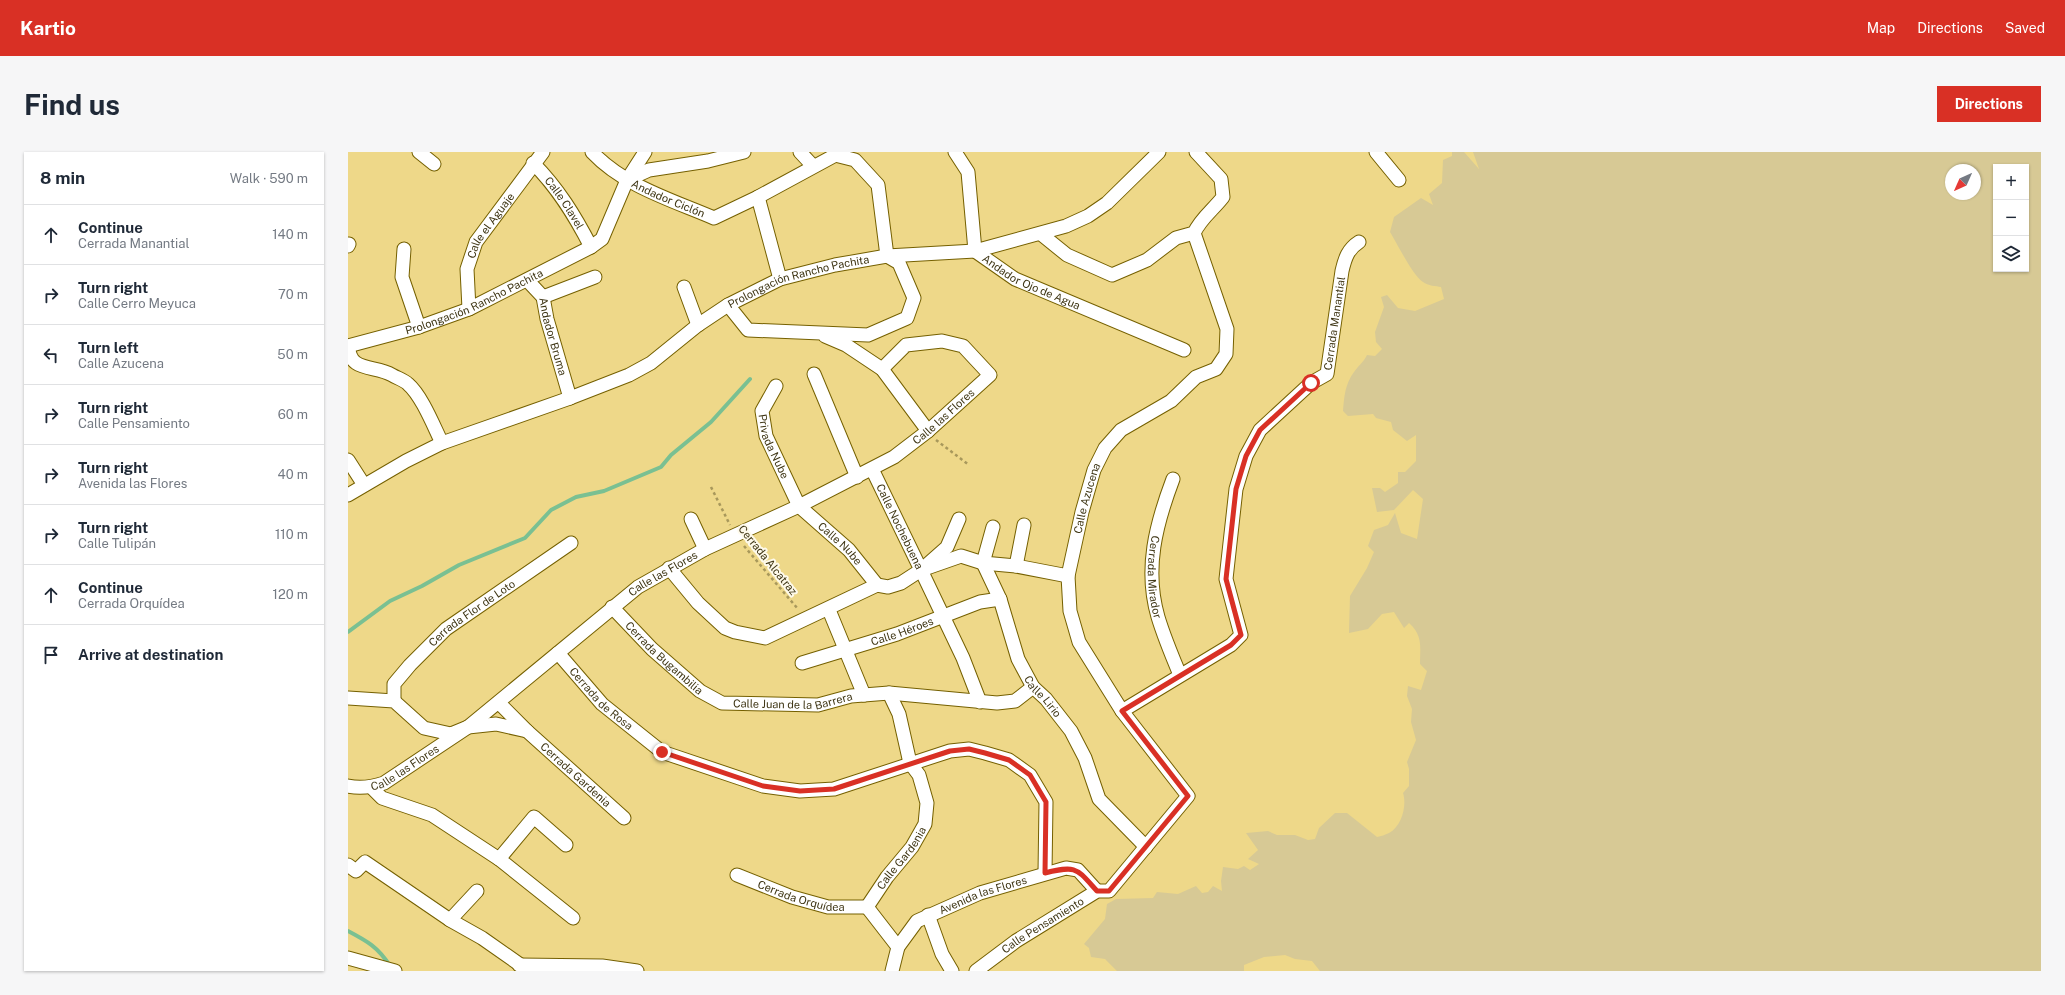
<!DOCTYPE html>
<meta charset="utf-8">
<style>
:root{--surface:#fff;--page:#f6f6f7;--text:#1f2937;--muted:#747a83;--line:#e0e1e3;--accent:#d93025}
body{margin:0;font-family:"Public Sans",sans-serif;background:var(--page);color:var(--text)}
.controls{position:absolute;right:12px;top:12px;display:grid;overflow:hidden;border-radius:0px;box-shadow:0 1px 3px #0004}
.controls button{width:36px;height:36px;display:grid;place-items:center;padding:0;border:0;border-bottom:1px solid var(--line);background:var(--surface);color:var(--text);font:20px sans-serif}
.compass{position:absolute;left:1597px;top:12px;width:36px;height:36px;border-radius:50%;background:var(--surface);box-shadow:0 1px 3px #0004;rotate:225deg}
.stop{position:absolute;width:12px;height:12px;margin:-9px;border:3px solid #d93025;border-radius:50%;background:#fff}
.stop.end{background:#d93025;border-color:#fff;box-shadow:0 1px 4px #0008}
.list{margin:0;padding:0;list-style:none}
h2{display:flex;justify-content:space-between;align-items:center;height:52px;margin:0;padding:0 16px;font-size:17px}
h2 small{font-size:13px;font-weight:400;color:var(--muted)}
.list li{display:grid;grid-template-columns:26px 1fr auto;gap:12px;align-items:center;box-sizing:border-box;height:60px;padding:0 16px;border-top:1px solid var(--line)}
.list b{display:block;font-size:15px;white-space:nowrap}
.list p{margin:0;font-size:13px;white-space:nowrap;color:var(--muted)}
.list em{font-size:13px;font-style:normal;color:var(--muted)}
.icon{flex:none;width:22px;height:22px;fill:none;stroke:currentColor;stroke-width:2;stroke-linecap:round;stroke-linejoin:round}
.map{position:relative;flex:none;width:1693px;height:819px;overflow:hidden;border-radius:0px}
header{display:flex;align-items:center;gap:24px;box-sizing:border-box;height:56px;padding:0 20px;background:var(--accent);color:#fff}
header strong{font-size:19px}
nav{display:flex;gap:22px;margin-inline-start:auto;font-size:14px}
.intro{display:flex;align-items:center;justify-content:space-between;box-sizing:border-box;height:96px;padding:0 24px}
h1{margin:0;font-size:28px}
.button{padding:10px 18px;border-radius:0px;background:var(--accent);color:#fff;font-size:14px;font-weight:700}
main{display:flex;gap:24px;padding:0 24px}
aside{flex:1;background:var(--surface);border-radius:0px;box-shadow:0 1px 3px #0004}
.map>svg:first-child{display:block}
.green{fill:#d7c995;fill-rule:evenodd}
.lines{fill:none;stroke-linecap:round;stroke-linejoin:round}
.stream{stroke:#7ac092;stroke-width:4}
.street-casing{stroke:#756000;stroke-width:15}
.path{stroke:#a8985b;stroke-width:2.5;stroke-dasharray:3 3;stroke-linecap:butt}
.street{stroke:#fff;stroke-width:13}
.route{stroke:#d93025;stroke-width:5}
.labels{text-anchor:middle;stroke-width:4;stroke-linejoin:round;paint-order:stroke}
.street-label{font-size:11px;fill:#3f3615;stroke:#fefaeb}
</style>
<header>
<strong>Kartio</strong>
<nav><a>Map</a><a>Directions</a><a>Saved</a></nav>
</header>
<div class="intro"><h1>Find us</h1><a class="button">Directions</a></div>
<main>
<aside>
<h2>8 min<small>Walk · 590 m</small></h2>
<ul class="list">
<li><svg class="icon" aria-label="ahead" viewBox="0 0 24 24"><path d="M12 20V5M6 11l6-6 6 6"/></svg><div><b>Continue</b><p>Cerrada Manantial</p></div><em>140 m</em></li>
<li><svg class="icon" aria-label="right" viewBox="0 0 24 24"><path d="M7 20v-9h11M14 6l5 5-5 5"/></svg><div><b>Turn right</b><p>Calle Cerro Meyuca</p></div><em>70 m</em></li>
<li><svg class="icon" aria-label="left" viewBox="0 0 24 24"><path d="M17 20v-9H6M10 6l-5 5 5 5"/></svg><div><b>Turn left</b><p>Calle Azucena</p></div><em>50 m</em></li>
<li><svg class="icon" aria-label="right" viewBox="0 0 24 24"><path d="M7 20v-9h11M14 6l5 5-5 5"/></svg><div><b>Turn right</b><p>Calle Pensamiento</p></div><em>60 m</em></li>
<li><svg class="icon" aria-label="right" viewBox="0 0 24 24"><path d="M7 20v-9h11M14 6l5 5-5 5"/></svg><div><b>Turn right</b><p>Avenida las Flores</p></div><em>40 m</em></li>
<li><svg class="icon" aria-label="right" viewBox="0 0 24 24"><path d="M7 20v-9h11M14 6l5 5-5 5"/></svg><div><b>Turn right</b><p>Calle Tulipán</p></div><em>110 m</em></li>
<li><svg class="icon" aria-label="ahead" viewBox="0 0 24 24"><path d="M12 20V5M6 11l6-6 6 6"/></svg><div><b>Continue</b><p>Cerrada Orquídea</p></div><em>120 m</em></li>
<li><svg class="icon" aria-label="arrive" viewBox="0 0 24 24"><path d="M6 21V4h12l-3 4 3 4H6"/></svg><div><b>Arrive at destination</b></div></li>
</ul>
</aside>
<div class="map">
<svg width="1693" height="819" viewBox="0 0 1693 819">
<rect width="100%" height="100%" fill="#eed889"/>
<path class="green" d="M 1104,0 L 1116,0 L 1131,17 L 1125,0 L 1693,0 L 1693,819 L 972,819 L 964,809 L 947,807 L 937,803 L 916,805 L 896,813 L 896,819 L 769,819 L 757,807 L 743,805 L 741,796 L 736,792 L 757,767 L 759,752 L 768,747 L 805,746 L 809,740 L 830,742 L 848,734 L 854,741 L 860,740 L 865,734 L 874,739 L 873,729 L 875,715 L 890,717 L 896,714 L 902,718 L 911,712 L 900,707 L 910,698 L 898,681 L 920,679 L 929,683 L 947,683 L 960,688 L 967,687 L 971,676 L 987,661 L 999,661 L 1029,685 C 1033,684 1037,683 1041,681 C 1054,674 1059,653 1055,641 L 1061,634 L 1061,617 L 1059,610 L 1068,588 L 1063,570 L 1064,557 L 1059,544 L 1060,534 L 1073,538 L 1079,519 L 1072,512 C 1072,494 1075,484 1061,471 L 1056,476 L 1046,460 L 1034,462 L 1020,477 L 1001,481 L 1002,444 L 1019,416 L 1026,400 L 1020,394 L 1026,378 L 1040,373 L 1047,361 L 1053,381 L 1069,387 L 1075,347 L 1065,338 L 1046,358 L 1029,360 L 1024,336 L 1032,336 L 1037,340 L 1050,331 L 1050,320 L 1057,320 L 1068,309 L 1068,283 L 1059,289 L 1045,278 L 1043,270 L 1028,266 L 1025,262 L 1000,264 L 995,259 C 996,245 997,232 1006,220 C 1010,214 1015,211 1019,203 L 1027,204 L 1034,197 L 1028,190 L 1027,180 L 1036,155 L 1033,145 L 1039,143 L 1050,156 L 1067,159 L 1096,147 L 1093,135 C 1088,134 1080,134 1075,130 C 1065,124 1050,93 1042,80 L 1046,65 L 1073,46 L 1085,53 L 1081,42 L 1094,31 L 1095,8 L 1104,4 ZM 1648,15 L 1678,15 L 1678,117 L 1648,117 ZM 1603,18 L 1627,18 L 1627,42 L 1603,42 Z"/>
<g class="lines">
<g class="stream">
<path d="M 0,480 L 42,449 L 74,434 L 111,413 L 177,386 L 203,358 L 228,345 L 256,339 L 313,315 L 323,303 L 363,270 L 402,227"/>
<path d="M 0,779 C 19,789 30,795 42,814"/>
</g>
<defs>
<g id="street">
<path d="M 71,0 L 86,12"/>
<path id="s1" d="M 244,0 C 276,34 324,48 366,66 L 410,45 L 493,0"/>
<path d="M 452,0 L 465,14"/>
<path id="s2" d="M 607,0 L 620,20 L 627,99 L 667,127 L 836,198"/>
<path d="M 1028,0 L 1051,28"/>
<path id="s3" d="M 185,11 C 210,36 227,64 243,95"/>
<path d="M 279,28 L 297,0"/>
<path d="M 410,45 L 432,127"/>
<path d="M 693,82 L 719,103 L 764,123 L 799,108 L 828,86 L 846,81 C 853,66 865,58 875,45 L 873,27 L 848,0"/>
<path d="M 0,94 L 1,92"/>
<path d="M 56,97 L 54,125 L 71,175"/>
<path id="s4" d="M 179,128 L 195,145 L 199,167 L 222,246"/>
<path d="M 336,135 L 350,173"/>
<path d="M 195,145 L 247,125"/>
<path d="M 380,153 L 400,178 L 520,183 L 559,166 L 566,146 L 551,111 L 539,104 L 530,33 L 507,8 L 487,3"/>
<path id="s5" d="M 121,157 L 119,117 L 128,90 L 195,0"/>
<path d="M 477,184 L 498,193 L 534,217 L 580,279"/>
<path id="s6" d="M 0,194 L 71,175 L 121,157 L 243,95 L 254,87 L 279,28 L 301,18 L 360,9 L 396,0"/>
<path d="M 1,194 C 0,220 27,213 44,223 C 49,226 56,228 60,232 C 74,244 86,275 94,291"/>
<path d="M 466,222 L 509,325"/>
<path id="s7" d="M 428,234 L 414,259 L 418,284 L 451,354 L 501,398 L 529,433"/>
<path d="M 0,308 L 16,333"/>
<path id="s8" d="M 524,317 L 573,418 L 613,404 L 635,411 L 668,414 L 720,424"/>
<path id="s9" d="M 825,327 C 808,372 796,417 810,465 C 816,485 824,504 832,523"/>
<path id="s10" d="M 0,343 L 58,309 L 94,291 L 222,246 L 281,223 L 303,211 L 350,173 L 380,153 L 432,127 L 487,113 L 539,104 L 627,99 L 718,74 L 740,64 L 759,51 L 811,0"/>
<path d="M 343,367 L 357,397"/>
<path id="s11" d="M 645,375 L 635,411 L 652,447 L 670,507 L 685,535 L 698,547 L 723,579 L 737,606 L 751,647 L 798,695"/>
<path d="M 668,414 L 676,373"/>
<path d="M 321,416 L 350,451 L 377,476 L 387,480 L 417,486 L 529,433 L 540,435 L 553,431 L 573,418 L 599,395 L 611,367"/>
<path d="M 573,418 L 615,506 L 632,550"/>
<path id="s12" d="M 264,455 L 304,497 L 352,539 L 374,551 L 470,553 L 503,544 L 541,541 L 649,551 L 667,549 L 685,535"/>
<path d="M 481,458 L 516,543"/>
<path id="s13" d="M 210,501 L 254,552 L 314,600 L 415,634 L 452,639 L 486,637 L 602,599 L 621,597 L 637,601 L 661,608 L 682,623 L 698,650 L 697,721"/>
<path id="s14" d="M 454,511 L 549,482 L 632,450 L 652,447"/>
<path d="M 0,546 L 46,549 L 76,576 L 103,582 L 120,575 L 148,572 L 179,579"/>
<path id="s15" d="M 46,549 L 46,532 L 62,513 L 98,477 L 223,391"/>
<path id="s16" d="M 151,551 L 179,579 L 276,666"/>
<path id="s17" d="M 774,559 L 883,493 L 893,483 L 878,427 L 888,337 L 898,304 L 912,278 L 963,231 L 979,222 L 994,119 C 997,106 1000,97 1011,90"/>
<path id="s18" d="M 0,634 C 13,637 24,635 36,631 L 120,575 L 290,435 L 357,397 L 451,354 L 546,305 L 580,279 L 642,223 L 615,194 L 594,189 L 558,193 L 534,217"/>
<path d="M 23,635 L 34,646 L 84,663 L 151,707 L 186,665 L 218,693"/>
<path d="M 151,707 L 225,766"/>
<path d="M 0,713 L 8,719 L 17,710 L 102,768 L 134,786 L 181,819"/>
<path id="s19" d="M 389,723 L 444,745 L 480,755 L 519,755"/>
<path id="s20" d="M 519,755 L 539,725 L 564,695 L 577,672 L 579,651 L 571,623 L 562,611 L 551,562 L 541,541"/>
<path d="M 519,755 L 550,795"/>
<path d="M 580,763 L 594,802 L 604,819"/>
<path d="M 102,768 L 129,739"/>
<path d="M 0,806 L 47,819"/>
<path d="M 171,813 L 254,814 L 289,819"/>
<path id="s21" d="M 544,819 L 550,795 L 569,769 L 632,741 L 718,716 L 730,718 L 749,739"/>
<path id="s22" d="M 628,819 L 668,789 L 749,739 L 761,739 L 840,644 L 774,559 L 731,490 L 722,459 L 720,424 L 734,360 L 746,318 L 757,296 L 773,278 L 823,249 L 848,225 L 868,217 L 878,202 L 879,177 L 846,81"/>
</g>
</defs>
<use href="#street" class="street-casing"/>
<g class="path">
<path d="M 588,288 L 621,313"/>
<path d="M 363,335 L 382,373"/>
<path d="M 396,394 L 450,457"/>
</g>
<use href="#street" class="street"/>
</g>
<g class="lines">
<path class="route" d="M 314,600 L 415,634 L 452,639 L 486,637 L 602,599 L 621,597 L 637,601 L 661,608 L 682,623 L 698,650 L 697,721 C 729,713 728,716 749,739 L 761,739 L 840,644 L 774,559 L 883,493 L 893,483 L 878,427 L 888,337 L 898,304 L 912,278 L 963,231"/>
</g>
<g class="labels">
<g class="street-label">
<text dy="4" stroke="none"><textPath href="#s1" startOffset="90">Andador Ciclón</textPath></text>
<text dy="4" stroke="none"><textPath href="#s3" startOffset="51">Calle Clavel</textPath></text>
<text dy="4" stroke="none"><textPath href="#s5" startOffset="90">Calle el Aguaje</textPath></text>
<text dy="4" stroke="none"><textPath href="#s2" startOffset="168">Andador Ojo de Agua</textPath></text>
<text dy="4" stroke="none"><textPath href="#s10" startOffset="503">Prolongación Rancho Pachita</textPath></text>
<text dy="4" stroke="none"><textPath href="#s6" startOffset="134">Prolongación Rancho Pachita</textPath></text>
<text dy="4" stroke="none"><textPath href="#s17" startOffset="493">Cerrada Manantial</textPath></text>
<text dy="4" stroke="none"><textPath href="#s4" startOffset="64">Andador Bruma</textPath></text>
<text dy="4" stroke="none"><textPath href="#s18" startOffset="709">Calle las Flores</textPath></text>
<text dy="4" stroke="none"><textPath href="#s7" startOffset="66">Privada Nube</textPath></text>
<text dy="4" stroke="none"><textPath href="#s22" startOffset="617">Calle Azucena</textPath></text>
<text dy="4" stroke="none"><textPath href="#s8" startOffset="64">Calle Nochebuena</textPath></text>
<text dy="4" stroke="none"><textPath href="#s7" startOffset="187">Calle Nube</textPath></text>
<text transform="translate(420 408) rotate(51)" y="4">Cerrada Alcatraz</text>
<text dy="4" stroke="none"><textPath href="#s18" startOffset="386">Calle las Flores</textPath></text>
<text dy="4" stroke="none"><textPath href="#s9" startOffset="101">Cerrada Mirador</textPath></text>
<text dy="4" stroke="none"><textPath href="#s15" startOffset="123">Cerrada Flor de Loto</textPath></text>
<text dy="4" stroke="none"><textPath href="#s14" startOffset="105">Calle Héroes</textPath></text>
<text dy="4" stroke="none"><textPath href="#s12" startOffset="73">Cerrada Bugambilia</textPath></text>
<text dy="4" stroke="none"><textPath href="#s11" startOffset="185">Calle Lirio</textPath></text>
<text dy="4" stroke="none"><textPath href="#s13" startOffset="63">Cerrada de Rosa</textPath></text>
<text dy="4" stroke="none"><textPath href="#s12" startOffset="218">Calle Juan de la Barrera</textPath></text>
<text dy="4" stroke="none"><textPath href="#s18" startOffset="62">Calle las Flores</textPath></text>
<text dy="4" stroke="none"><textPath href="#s16" startOffset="105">Cerrada Gardenia</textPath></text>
<text dy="4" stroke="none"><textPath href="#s20" startOffset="60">Calle Gardenia</textPath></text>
<text dy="4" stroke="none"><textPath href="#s19" startOffset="68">Cerrada Orquídea</textPath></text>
<text dy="4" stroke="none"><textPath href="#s21" startOffset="128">Avenida las Flores</textPath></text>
<text dy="4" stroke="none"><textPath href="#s22" startOffset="81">Calle Pensamiento</textPath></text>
</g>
</g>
</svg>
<div class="controls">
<button>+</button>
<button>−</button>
<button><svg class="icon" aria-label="layers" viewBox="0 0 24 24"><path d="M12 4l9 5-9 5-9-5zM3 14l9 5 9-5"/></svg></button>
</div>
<svg class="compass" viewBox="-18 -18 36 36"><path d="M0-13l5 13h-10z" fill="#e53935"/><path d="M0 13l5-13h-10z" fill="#747a83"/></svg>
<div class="stop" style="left:963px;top:231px"></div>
<div class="stop end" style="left:314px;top:600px"></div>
</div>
</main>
